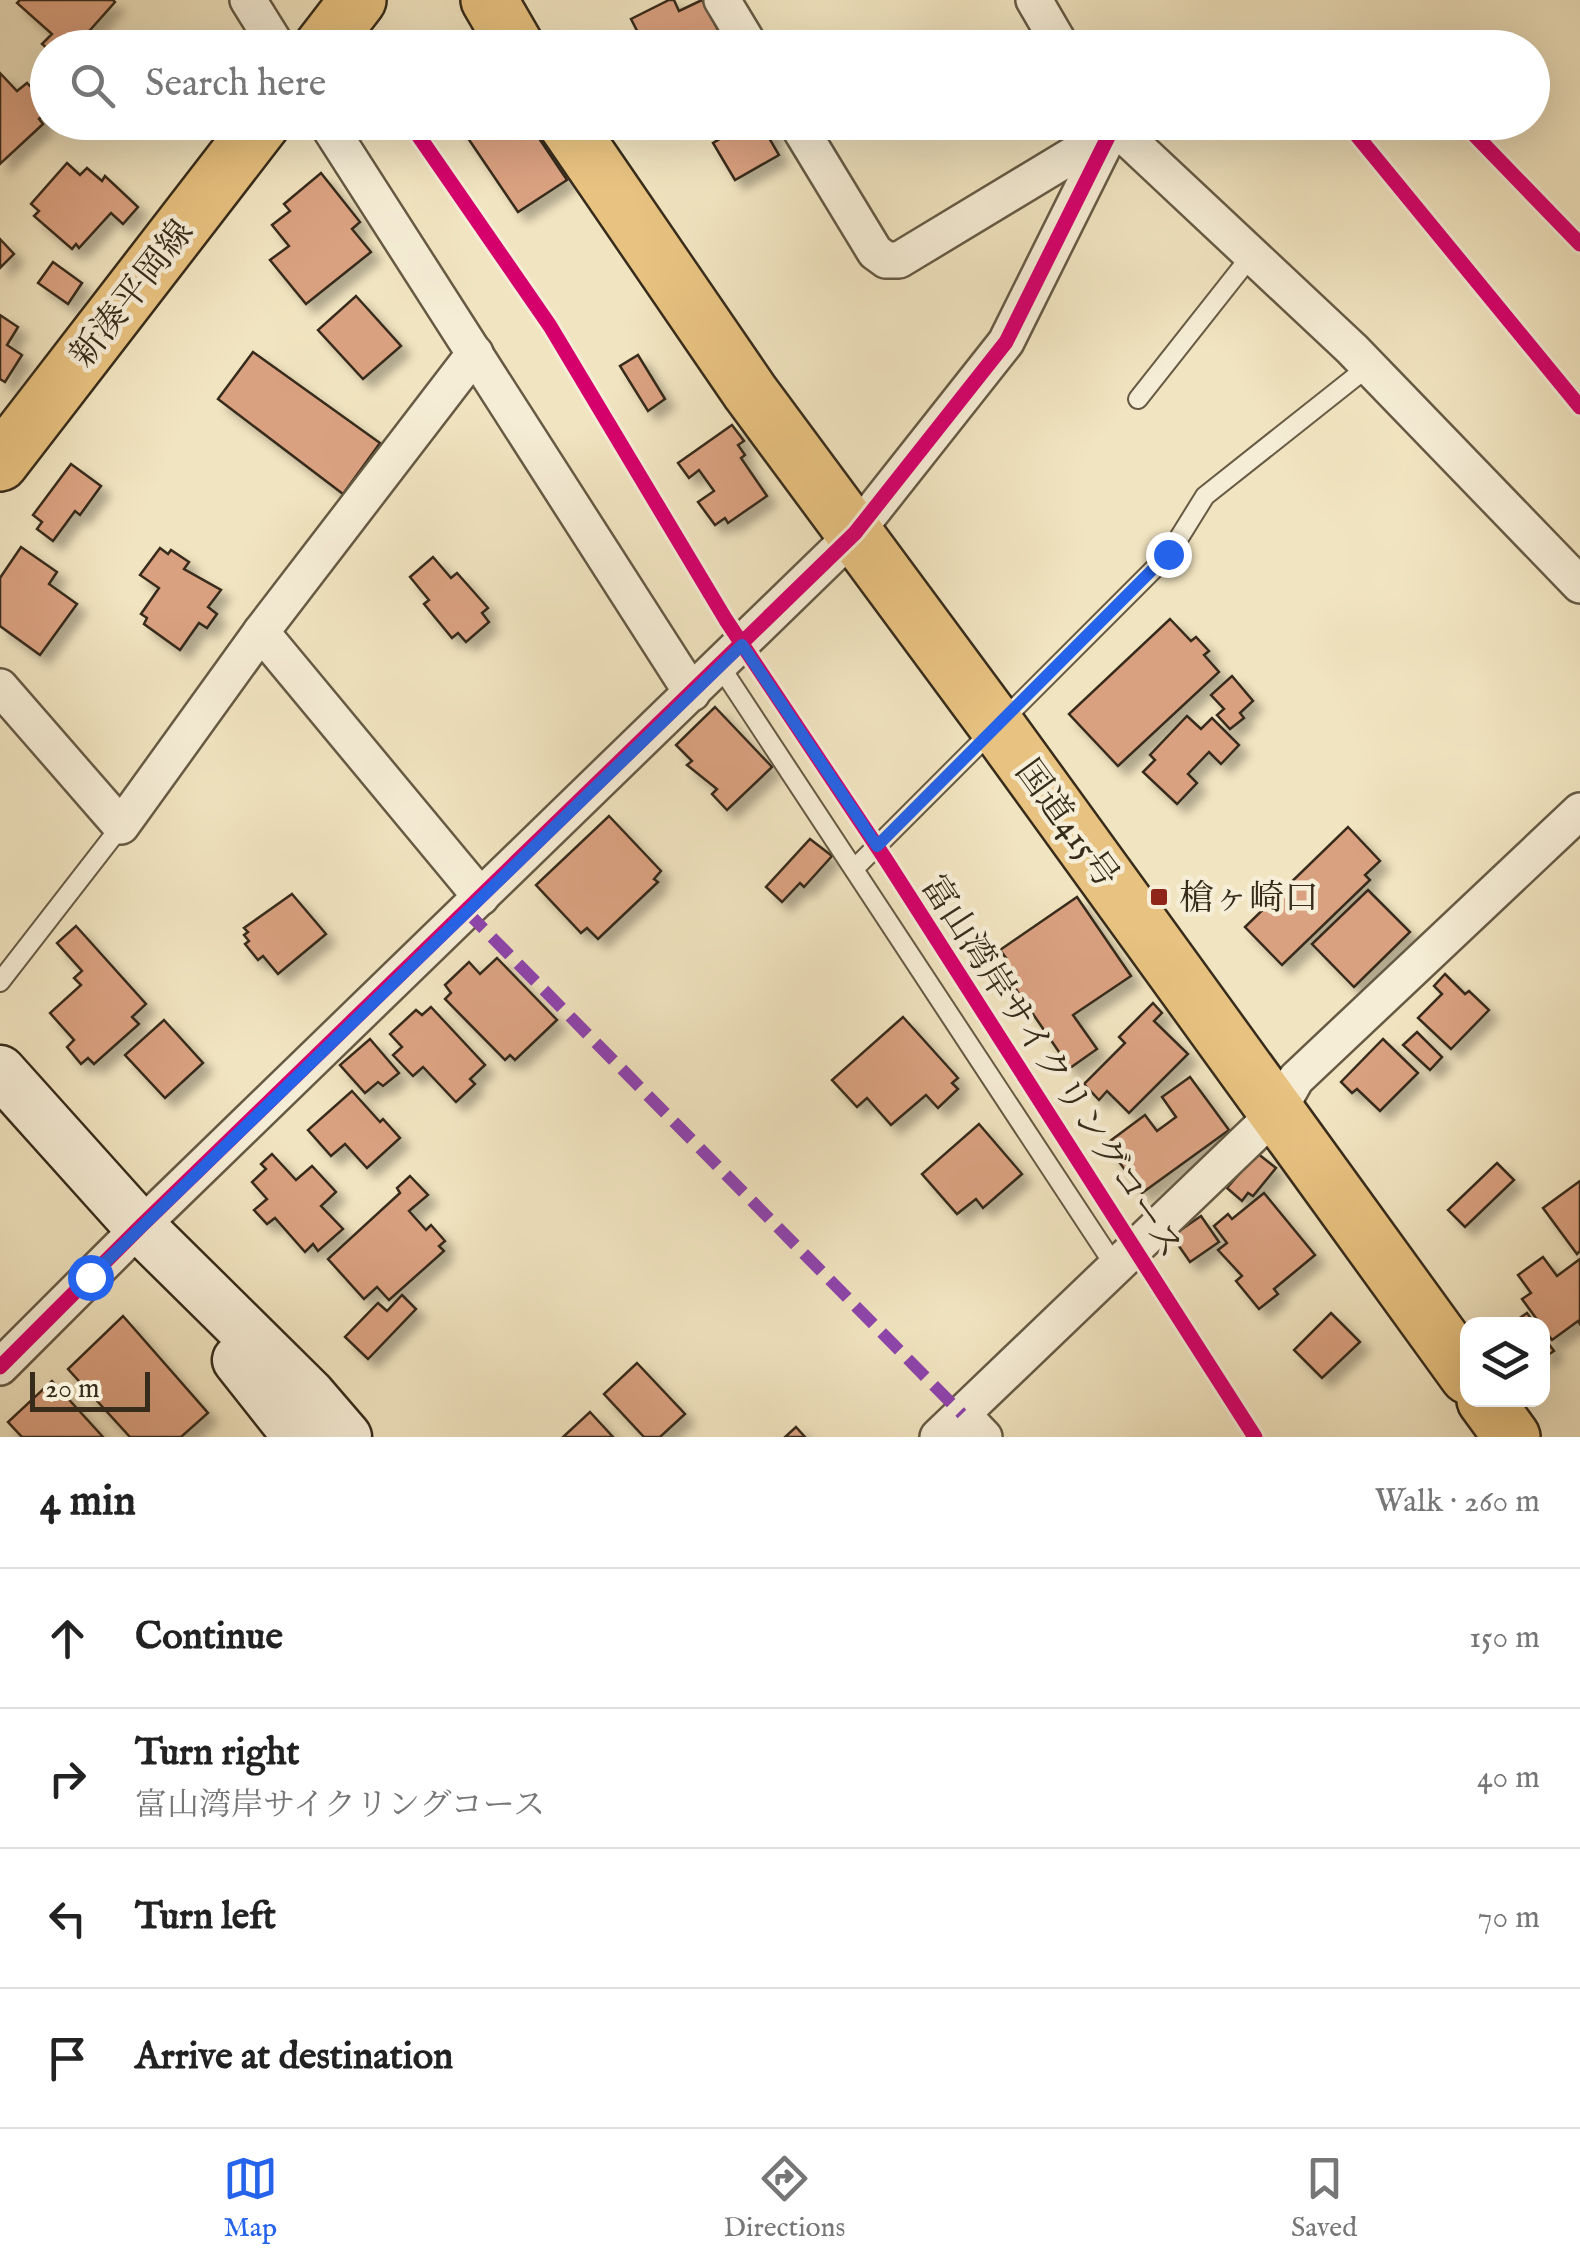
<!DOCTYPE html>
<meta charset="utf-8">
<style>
:root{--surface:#fff;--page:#f6f6f6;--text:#222;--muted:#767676;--line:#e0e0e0;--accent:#2563eb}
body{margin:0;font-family:"IM FELL English","Noto Serif JP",serif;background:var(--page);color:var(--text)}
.controls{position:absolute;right:30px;bottom:30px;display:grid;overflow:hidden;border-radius:20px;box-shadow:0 10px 40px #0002}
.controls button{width:90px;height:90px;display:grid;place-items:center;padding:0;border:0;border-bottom:2px solid var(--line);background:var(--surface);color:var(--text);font:50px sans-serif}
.scale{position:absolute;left:30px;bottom:25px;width:120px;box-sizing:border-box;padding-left:10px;border:5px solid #372c1b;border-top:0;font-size:28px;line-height:35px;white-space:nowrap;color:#372c1b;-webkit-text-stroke:8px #f6edd6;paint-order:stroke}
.stop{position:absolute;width:30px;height:30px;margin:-22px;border:8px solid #2563eb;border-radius:50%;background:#fff}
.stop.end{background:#2563eb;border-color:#fff;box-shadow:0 2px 10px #0008}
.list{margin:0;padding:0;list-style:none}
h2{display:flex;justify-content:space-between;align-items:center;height:130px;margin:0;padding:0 40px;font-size:42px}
h2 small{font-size:32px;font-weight:400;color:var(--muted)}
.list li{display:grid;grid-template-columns:65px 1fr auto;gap:30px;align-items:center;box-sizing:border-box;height:140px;padding:0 40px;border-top:2px solid var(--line)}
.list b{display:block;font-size:38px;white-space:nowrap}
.list p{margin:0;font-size:32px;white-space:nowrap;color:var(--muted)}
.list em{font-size:32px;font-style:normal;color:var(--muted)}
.icon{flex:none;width:55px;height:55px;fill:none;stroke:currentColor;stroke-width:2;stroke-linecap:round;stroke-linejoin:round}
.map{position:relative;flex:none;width:1580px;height:1437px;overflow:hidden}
.search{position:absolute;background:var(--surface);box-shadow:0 10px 40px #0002;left:30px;right:30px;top:30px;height:110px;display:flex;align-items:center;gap:25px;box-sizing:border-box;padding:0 35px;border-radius:55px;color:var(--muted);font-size:38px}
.sheet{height:690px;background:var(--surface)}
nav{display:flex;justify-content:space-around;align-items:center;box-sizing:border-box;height:140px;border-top:2px solid var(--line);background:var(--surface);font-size:28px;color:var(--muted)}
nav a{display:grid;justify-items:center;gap:5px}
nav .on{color:var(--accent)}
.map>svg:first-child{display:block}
.building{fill:#daa180;stroke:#372c1b;stroke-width:2.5;filter:url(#shadow)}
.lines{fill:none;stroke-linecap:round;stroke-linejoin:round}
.lane-casing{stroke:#665a44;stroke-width:22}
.street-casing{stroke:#665a44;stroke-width:40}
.secondary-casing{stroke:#372c1b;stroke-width:55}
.primary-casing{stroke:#372c1b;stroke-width:60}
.highway-casing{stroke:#372c1b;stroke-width:60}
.lane{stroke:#f6edd6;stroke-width:18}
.street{stroke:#f6edd6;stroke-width:35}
.secondary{stroke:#f6edd6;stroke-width:50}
.primary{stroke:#e8c280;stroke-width:55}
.highway{stroke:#e8c280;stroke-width:55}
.quiet{stroke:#8e44ad;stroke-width:12;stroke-dasharray:25 12;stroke-linecap:butt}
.cycleway-casing{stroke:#f6edd6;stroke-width:21}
.cycleway{stroke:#d6006c;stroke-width:15}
.route{stroke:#2563eb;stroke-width:12}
.poi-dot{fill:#8f2418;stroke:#f6edd6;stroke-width:4}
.labels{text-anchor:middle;stroke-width:9;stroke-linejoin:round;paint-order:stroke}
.street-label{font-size:35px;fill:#372c1b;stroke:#f6edd6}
.poi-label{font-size:35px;fill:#372c1b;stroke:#f6edd6;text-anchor:start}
</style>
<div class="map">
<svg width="1580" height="1437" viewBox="0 0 1580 1437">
<defs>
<filter id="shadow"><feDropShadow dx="9" dy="9" stdDeviation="5" flood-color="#0004"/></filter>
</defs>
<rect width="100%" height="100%" fill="#f1e4c0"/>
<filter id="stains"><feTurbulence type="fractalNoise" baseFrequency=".002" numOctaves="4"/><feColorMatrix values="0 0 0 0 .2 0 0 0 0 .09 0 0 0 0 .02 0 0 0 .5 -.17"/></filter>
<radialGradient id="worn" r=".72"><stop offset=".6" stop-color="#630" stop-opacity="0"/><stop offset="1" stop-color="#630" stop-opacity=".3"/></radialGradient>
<g class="building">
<path d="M 20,0 L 113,0 L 115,2 L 74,48 L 48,49 L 42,44 L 52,34 L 17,3 Z"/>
<path d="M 669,0 L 674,0 L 679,11 L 702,0 L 722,38 L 703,48 L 646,48 L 631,19 Z"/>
<path d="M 0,73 L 17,91 L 27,83 L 48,105 L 48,111 L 39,119 L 43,124 L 0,164 Z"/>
<path d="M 457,122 L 528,122 L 567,180 L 518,212 Z"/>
<path d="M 714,122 L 760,122 L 763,128 L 769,124 L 775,134 L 769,138 L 779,155 L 735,180 L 713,143 L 723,137 Z"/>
<path d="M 67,163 L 80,175 L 87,168 L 102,181 L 105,176 L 138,207 L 123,224 L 111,213 L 79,248 L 76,244 L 72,249 L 34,216 L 39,211 L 31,204 Z"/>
<path d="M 321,173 L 360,222 L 352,229 L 371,252 L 306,304 L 270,260 L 289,246 L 272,225 L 290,211 L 284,204 Z"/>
<path d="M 0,239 L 14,254 L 0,268 Z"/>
<path d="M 53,262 L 82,283 L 68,304 L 38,283 Z"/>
<path d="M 356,296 L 401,346 L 363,379 L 318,330 Z"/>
<path d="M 0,315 L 18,327 L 7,345 L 22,355 L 5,382 L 0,379 Z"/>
<path d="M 253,352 L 380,443 L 343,494 L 218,399 Z"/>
<path d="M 638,355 L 665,399 L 648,411 L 620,366 Z"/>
<path d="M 732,425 L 744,441 L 738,445 L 745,455 L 741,458 L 767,496 L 728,523 L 725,518 L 715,525 L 698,502 L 714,491 L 699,470 L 689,478 L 678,463 Z"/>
<path d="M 71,464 L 101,486 L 80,515 L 75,511 L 53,541 L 37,529 L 42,522 L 33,515 Z"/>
<path d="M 21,547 L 57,572 L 49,584 L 77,604 L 40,655 L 0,626 L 0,578 Z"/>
<path d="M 160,548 L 168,554 L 171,550 L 189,562 L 184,569 L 221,590 L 208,607 L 217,614 L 207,628 L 199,623 L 180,650 L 144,624 L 147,618 L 141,614 L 159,588 L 140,575 Z"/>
<path d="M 433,557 L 451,578 L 457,573 L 488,608 L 482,613 L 489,622 L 466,642 L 458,633 L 452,638 L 424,604 L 429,600 L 410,577 Z"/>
<path d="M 1170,619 L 1191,641 L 1196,637 L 1209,651 L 1204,655 L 1219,672 L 1118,766 L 1069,714 Z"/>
<path d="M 1232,676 L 1253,701 L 1240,713 L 1244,718 L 1230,729 L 1217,715 L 1224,709 L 1211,695 Z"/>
<path d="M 715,707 L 772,767 L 727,810 L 712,794 L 717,789 L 687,765 L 692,761 L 676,745 Z"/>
<path d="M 1187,716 L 1201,729 L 1212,718 L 1239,745 L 1221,764 L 1209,752 L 1188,774 L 1197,783 L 1177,804 L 1143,772 L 1155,760 L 1150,755 Z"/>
<path d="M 609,816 L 661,871 L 654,879 L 658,882 L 598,939 L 587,928 L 581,933 L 536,885 Z"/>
<path d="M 1348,827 L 1380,861 L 1365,875 L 1370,880 L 1282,965 L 1245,927 Z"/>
<path d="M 810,839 L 832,856 L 804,887 L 800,883 L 782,902 L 766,887 Z"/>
<path d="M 1368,890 L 1410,932 L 1354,987 L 1312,944 Z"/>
<path d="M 292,894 L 326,934 L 278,974 L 263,956 L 258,960 L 245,944 L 249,941 L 244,935 L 248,932 L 244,928 Z"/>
<path d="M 1077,897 L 1131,976 L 1073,1015 L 1097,1049 L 1070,1068 L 998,963 L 1006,958 L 1000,950 Z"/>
<path d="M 76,926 L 146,1004 L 132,1017 L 139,1024 L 94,1064 L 88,1058 L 81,1064 L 67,1047 L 74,1040 L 50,1013 L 81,985 L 74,978 L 82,971 L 57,943 Z"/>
<path d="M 497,958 L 557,1020 L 515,1060 L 510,1055 L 505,1060 L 445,999 L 451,993 L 445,985 L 469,962 L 480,974 Z"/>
<path d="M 1445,974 L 1465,994 L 1469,991 L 1489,1010 L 1451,1049 L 1418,1018 L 1442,994 L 1434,986 Z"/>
<path d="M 1153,1003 L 1162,1013 L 1154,1021 L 1188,1054 L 1129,1113 L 1107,1091 L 1099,1100 L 1084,1084 L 1125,1043 L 1119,1037 Z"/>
<path d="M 431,1007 L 485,1065 L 470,1079 L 475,1084 L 456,1102 L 423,1067 L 413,1076 L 393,1055 L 402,1047 L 390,1034 L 416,1010 L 422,1015 Z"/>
<path d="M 903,1017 L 958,1078 L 952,1083 L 958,1089 L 938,1108 L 926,1095 L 891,1125 L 867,1098 L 857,1107 L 832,1080 Z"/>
<path d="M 164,1020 L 203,1063 L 165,1098 L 125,1055 Z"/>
<path d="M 1417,1032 L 1442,1057 L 1430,1070 L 1403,1045 Z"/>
<path d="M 370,1039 L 399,1073 L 383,1086 L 378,1082 L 365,1093 L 340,1065 Z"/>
<path d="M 1383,1039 L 1418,1073 L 1380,1111 L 1357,1089 L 1352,1093 L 1341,1082 Z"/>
<path d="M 1190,1077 L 1229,1130 L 1142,1193 L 1106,1144 L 1145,1115 L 1157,1131 L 1176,1117 L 1162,1097 Z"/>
<path d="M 352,1091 L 380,1122 L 383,1119 L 400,1138 L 367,1168 L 345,1144 L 331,1156 L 308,1130 Z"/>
<path d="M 979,1124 L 1022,1174 L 983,1208 L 976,1199 L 957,1214 L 922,1174 Z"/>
<path d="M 1257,1153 L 1276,1168 L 1253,1196 L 1248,1193 L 1242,1201 L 1227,1188 Z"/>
<path d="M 272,1154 L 296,1180 L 312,1166 L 336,1192 L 321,1206 L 343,1229 L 318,1251 L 313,1244 L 305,1252 L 275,1218 L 267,1224 L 254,1210 L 267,1199 L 252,1182 L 266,1169 L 261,1164 Z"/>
<path d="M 1497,1163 L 1514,1180 L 1465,1227 L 1448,1210 Z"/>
<path d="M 410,1176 L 428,1195 L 409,1211 L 426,1230 L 431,1225 L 445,1241 L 439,1246 L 444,1251 L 389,1300 L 377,1287 L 364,1299 L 328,1259 L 400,1193 L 397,1188 Z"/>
<path d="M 1580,1181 L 1580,1251 L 1577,1254 L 1543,1208 Z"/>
<path d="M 1264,1193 L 1315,1255 L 1274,1289 L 1278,1294 L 1259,1309 L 1236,1281 L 1242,1276 L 1218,1250 L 1227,1243 L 1214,1226 L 1228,1214 L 1232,1219 Z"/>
<path d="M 1201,1216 L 1219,1242 L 1190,1262 L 1172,1236 Z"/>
<path d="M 1543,1257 L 1557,1276 L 1580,1259 L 1580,1324 L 1578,1321 L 1552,1340 L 1522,1299 L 1531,1293 L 1518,1275 Z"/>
<path d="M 402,1295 L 416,1309 L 368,1359 L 345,1337 L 378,1303 L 387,1311 Z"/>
<path d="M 1331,1313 L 1360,1342 L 1322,1378 L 1294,1350 Z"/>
<path d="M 1527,1313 L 1535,1324 L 1511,1324 Z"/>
<path d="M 123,1316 L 208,1413 L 181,1437 L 130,1437 L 68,1369 Z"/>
<path d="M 1542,1335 L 1554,1351 L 1542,1359 Z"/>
<path d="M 637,1363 L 685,1414 L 660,1437 L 644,1437 L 604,1394 Z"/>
<path d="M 52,1381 L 103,1437 L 22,1437 L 8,1422 Z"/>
<path d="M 590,1412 L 613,1437 L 563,1437 Z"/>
<path d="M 796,1427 L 805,1437 L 785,1437 Z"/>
</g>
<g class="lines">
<defs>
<g id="lane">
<path d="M 1138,399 L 1251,256"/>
<path d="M 720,666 L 1115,1266"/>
<path d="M 854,869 L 1169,554 L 1205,496 L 1369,366"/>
<path d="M 0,982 L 121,826"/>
</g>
<g id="street">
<path d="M 248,0 L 278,48"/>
<path d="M 722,0 L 751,48"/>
<path d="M 1034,0 L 1062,48"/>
<path d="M 326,122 L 692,693"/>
<path d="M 796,122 L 875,252 L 886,260 L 899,260 L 1101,138 L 1108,138"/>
<path d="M 1110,122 L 1352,349 L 1580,585"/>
<path d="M 261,632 L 481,897"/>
<path d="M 0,687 L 121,826 L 261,632 L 475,353"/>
<path d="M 0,1367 L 140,1227 L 855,533 L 1006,342 L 1113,127"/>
<path d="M 962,1414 L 984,1437"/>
<path d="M 938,1437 L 1278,1111 L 1296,1079 L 1580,811"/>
</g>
<g id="secondary">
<path d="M 0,1071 L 140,1227 L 309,1394 L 346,1437"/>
<path d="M 238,1360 L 299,1437"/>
</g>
<g id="primary">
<path d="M 321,48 L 358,0"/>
<path d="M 0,463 L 263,122"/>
</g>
<g id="highway">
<path d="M 489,0 L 517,48"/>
<path d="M 565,122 L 750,392 L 997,726 L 1468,1376"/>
<path d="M 1485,1400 L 1512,1437"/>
</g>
</defs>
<use href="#lane" class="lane-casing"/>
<use href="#street" class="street-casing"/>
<use href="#secondary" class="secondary-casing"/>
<use href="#primary" class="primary-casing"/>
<use href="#highway" class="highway-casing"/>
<use href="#lane" class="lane"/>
<use href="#street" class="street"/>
<use href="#secondary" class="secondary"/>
<use href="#primary" class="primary"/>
<use href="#highway" class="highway"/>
<path class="quiet" d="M 466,911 L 962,1414"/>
<defs>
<g id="cycleway">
<path d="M 409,122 L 550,326 L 726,620 L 886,860 L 1255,1437"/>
<path d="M 1346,122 L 1580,407"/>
<path d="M 1462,122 L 1580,244"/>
<path d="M 0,1367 L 140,1227 L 855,533 L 1006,342 L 1113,127 L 1110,122"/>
</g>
</defs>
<use href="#cycleway" class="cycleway-casing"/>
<use href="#cycleway" class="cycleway"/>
</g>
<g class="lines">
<path class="route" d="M 90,1277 L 742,645 L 877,846 L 1168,554"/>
</g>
<rect class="poi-dot" x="1149" y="887" width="20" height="20" rx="5"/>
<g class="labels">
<g class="street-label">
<text transform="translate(131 293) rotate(-52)" y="12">新湊平岡線</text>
<text transform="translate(1068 823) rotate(54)" y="12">国道415号</text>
<text transform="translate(1053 1066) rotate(57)" y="12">富山湾岸サイクリングコース</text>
</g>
<g class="poi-label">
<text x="1179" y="909">槍ヶ崎口</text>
</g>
</g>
<rect width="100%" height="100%" filter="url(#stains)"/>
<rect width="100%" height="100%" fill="url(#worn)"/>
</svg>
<div class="controls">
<button><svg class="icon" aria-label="layers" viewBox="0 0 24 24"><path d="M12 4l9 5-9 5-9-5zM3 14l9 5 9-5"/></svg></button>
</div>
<div class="scale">20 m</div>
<div class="stop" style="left:90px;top:1277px"></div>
<div class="stop end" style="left:1168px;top:554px"></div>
<div class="search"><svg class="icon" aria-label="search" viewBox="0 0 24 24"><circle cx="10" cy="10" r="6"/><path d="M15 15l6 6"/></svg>Search here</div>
</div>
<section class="sheet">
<h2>4 min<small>Walk · 260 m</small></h2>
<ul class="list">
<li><svg class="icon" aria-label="ahead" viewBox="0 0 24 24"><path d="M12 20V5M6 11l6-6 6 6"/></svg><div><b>Continue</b></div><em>150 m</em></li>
<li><svg class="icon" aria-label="right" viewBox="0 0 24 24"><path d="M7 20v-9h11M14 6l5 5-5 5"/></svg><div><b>Turn right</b><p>富山湾岸サイクリングコース</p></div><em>40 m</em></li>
<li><svg class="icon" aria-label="left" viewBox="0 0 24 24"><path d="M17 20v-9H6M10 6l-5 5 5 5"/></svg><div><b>Turn left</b></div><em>70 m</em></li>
<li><svg class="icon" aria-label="arrive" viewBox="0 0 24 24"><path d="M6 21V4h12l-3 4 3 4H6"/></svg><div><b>Arrive at destination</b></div></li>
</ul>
</section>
<nav>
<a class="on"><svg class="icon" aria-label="map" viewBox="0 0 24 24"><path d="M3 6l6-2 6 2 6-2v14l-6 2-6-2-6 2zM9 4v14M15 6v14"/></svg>Map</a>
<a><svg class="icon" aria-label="directions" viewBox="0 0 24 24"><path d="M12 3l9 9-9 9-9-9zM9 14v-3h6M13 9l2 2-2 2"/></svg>Directions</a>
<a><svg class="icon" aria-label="saved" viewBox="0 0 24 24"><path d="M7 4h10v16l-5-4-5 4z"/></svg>Saved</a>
</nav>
